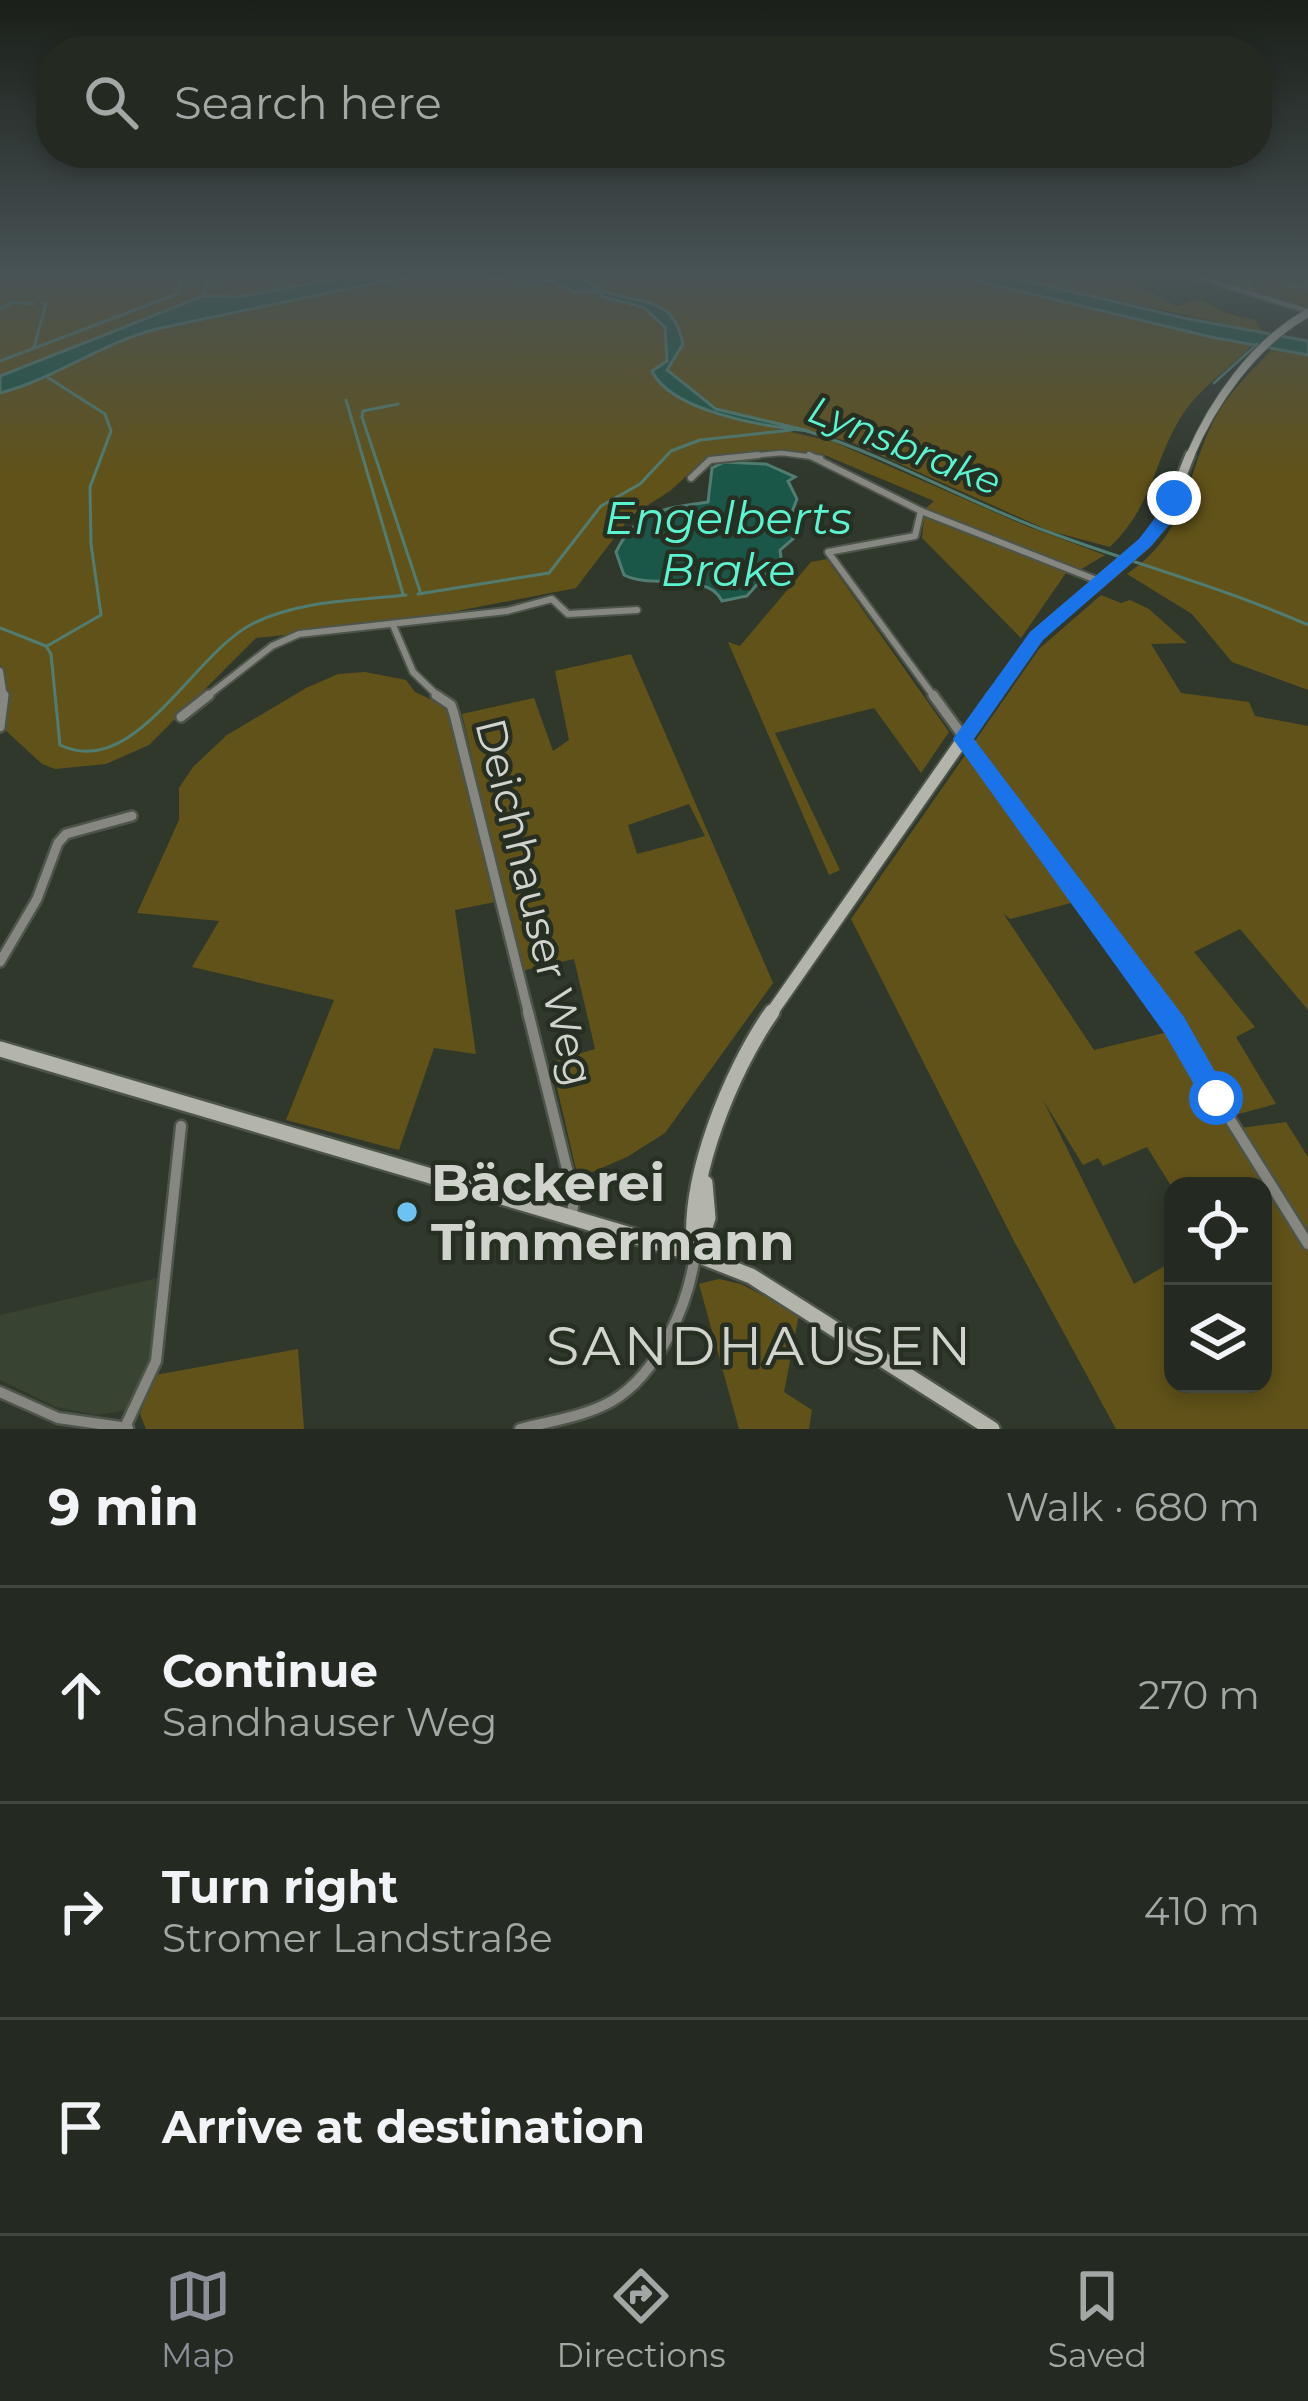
<!DOCTYPE html>
<meta charset="utf-8">
<style>
:root{--surface:#242a21;--page:#2c322a;--text:#f1f3f6;--muted:#a3a7a5;--line:#41463f;--accent:#8c9099}
body{margin:0;font-family:Montserrat,sans-serif;background:var(--page);color:var(--text)}
.controls{position:absolute;right:36px;bottom:36px;display:grid;overflow:hidden;border-radius:24px;box-shadow:0 6px 18px #0003}
.controls button{width:108px;height:108px;display:grid;place-items:center;padding:0;border:0;border-bottom:3px solid var(--line);background:var(--surface);color:var(--text);font:60px sans-serif}
.stop{position:absolute;width:36px;height:36px;margin:-27px;border:9px solid #1a73e8;border-radius:50%;background:#fff}
.stop.end{background:#1a73e8;border-color:#fff;box-shadow:0 3px 12px #0008}
.list{margin:0;padding:0;list-style:none}
h2{display:flex;justify-content:space-between;align-items:center;height:156px;margin:0;padding:0 48px;font-size:51px}
h2 small{font-size:39px;font-weight:400;color:var(--muted)}
.list li{display:grid;grid-template-columns:78px 1fr auto;gap:36px;align-items:center;box-sizing:border-box;height:216px;padding:0 48px;border-top:3px solid var(--line)}
.list b{display:block;font-size:45px;white-space:nowrap}
.list p{margin:0;font-size:39px;white-space:nowrap;color:var(--muted)}
.list em{font-size:39px;font-style:normal;color:var(--muted)}
.icon{flex:none;width:66px;height:66px;fill:none;stroke:currentColor;stroke-width:2;stroke-linecap:round;stroke-linejoin:round}
.map{position:relative;flex:none;width:1308px;height:1429px;overflow:hidden}
.search{position:absolute;background:var(--surface);box-shadow:0 6px 18px #0003;left:36px;right:36px;top:36px;height:132px;display:flex;align-items:center;gap:30px;box-sizing:border-box;padding:0 42px;border-radius:48px;color:var(--muted);font-size:45px}
.sheet{height:804px;background:var(--surface)}
nav{display:flex;justify-content:space-around;align-items:center;box-sizing:border-box;height:168px;border-top:3px solid var(--line);background:var(--surface);font-size:33px;color:var(--muted)}
nav a{display:grid;justify-items:center;gap:6px}
nav .on{color:var(--accent)}
.map>svg:first-child{display:block}
.built{fill:#384332}
.green{fill:#615219;fill-rule:evenodd}
.water{fill:#1b5749;stroke:#517c71;stroke-width:3}
.lines{fill:none;stroke-linecap:round;stroke-linejoin:round}
.stream{stroke:#517c71;stroke-width:3}
.street-far3-casing{stroke:#4d5449;stroke-width:8}
.street-far2-casing{stroke:#4d5449;stroke-width:10}
.street-far1-casing{stroke:#4d5449;stroke-width:14}
.street-casing{stroke:#4d5449;stroke-width:15}
.secondary-far3-casing{stroke:#4d5449;stroke-width:10}
.secondary-far2-casing{stroke:#4d5449;stroke-width:14}
.secondary-far1-casing{stroke:#4d5449;stroke-width:16}
.secondary-casing{stroke:#4d5449;stroke-width:20}
.street-far3{stroke:#858780;stroke-width:4.5}
.street-far2{stroke:#858780;stroke-width:6}
.street-far1{stroke:#858780;stroke-width:9}
.street{stroke:#858780;stroke-width:10}
.secondary-far3{stroke:#b3b4aa;stroke-width:8}
.secondary-far2{stroke:#b3b4aa;stroke-width:9}
.secondary-far1{stroke:#b3b4aa;stroke-width:12}
.secondary{stroke:#b3b4aa;stroke-width:15}
.route{fill:#1a73e8}
.poi-dot{fill:#6cc3f2;stroke:#272e22;stroke-width:4.5}
.labels{text-anchor:middle;stroke-width:9;stroke-linejoin:round;paint-order:stroke}
.far-water-label{font-size:39px;font-style:italic;fill:#5bf4d0;stroke:#272e22}
.street-label{font-size:42px;fill:#d0d4cd;stroke:#272e22}
.water-label{font-size:45px;font-style:italic;fill:#5bf4d0;stroke:#272e22}
.near-poi-label{font-size:51px;font-weight:bold;fill:#d0d4cd;stroke:#272e22;text-anchor:start}
.near-neighbourhood-label{font-size:54px;letter-spacing:3px;fill:#d0d4cd;stroke:#272e22}
</style>
<div class="map">
<svg width="1308" height="1429" viewBox="0 0 1308 1429">
<rect width="100%" height="100%" fill="#30382c"/>
<path class="built" d="M 161,1277 L 152,1363 L 127,1410 L 97,1415 L 56,1407 L 0,1380 L 0,1315 Z"/>
<g class="green">
<path d="M 0,274 L 362,274 L 238,297 L 203,296 L 0,376 Z"/>
<path d="M 592,274 L 948,274 L 1251,346 C 1226,372 1196,390 1178,422 C 1151,470 1153,504 1110,547 L 1050,531 L 851,442 L 722,411 L 667,370 L 679,326 L 638,298 L 601,290 L 579,279 Z"/>
<path d="M 998,274 L 1154,274 L 1137,285 L 1177,306 L 1200,299 L 1226,313 L 1256,320 L 1262,332 Z"/>
<path d="M 1196,274 L 1308,274 L 1308,307 Z"/>
<path d="M 438,276 C 497,280 633,282 665,327 L 668,356 L 659,382 L 713,414 L 834,442 L 1024,525 L 1105,555 L 1078,571 L 925,509 L 934,501 L 822,454 L 767,450 L 706,458 L 670,491 L 631,516 L 576,588 L 390,624 L 256,638 L 149,745 L 106,764 L 55,769 L 42,764 L 3,728 L 6,678 L 0,665 L 0,393 C 56,375 100,344 156,329 L 389,280 Z"/>
<path d="M 1271,350 L 1308,355 L 1308,690 L 1232,662 L 1192,614 L 1127,574 C 1187,532 1183,488 1210,428 C 1225,396 1246,377 1271,350 Z"/>
<path d="M 932,516 L 1068,570 L 1021,638 L 922,538 L 924,518 Z"/>
<path d="M 827,559 L 949,732 L 921,773 L 874,708 L 775,733 L 840,870 L 829,875 L 728,642 L 740,646 L 811,562 Z"/>
<path d="M 1101,595 L 1121,603 L 1130,600 L 1149,609 L 1187,643 L 1151,644 L 1181,693 L 1249,702 L 1255,716 L 1308,726 L 1308,1010 L 1240,929 L 1194,952 L 1255,1027 L 1236,1037 L 1276,1104 L 1235,1115 L 1241,1128 L 1286,1122 L 1308,1157 L 1308,1429 L 1116,1429 L 1015,1243 L 851,919 L 1039,649 ZM 1075,902 L 1161,1017 L 1168,1032 L 1094,1050 L 1003,913 L 1010,919 ZM 1043,1100 L 1083,1165 L 1098,1158 L 1103,1166 L 1147,1147 L 1173,1189 L 1263,1186 L 1263,1384 L 1173,1384 L 1173,1261 L 1134,1284 Z"/>
<path d="M 631,654 L 773,983 L 665,1133 L 627,1157 L 578,1178 L 551,1062 L 595,1049 L 574,959 L 521,971 L 462,714 L 534,698 L 553,751 L 569,740 L 555,671 ZM 689,804 L 705,836 L 637,854 L 628,825 Z"/>
<path d="M 365,672 L 406,680 L 415,692 L 447,707 L 495,902 L 455,910 L 476,1054 L 434,1048 L 399,1150 L 286,1120 L 334,1000 L 192,967 L 219,921 L 137,913 L 179,820 L 179,788 L 193,767 L 227,735 L 306,688 L 338,674 Z"/>
<path d="M 719,1279 L 741,1284 L 799,1314 L 784,1392 L 812,1410 L 809,1429 L 739,1429 L 699,1284 Z"/>
<path d="M 298,1349 L 304,1429 L 146,1429 L 140,1414 L 155,1375 Z"/>
</g>
<g class="water">
<path d="M 362,274 L 592,274 L 580,278 C 588,282 599,290 601,290 C 637,306 673,292 683,344 L 667,370 L 716,409 L 809,431 C 767,427 671,412 652,371 L 667,361 L 665,327 L 643,307 L 603,297 L 599,291 L 575,292 L 550,281 L 438,276 L 389,280 L 156,329 C 100,344 56,378 0,393 L 0,376 L 203,296 L 238,297 Z"/>
<path d="M 948,274 L 998,274 L 1184,318 L 1308,341 L 1308,355 L 1211,337 Z"/>
<path d="M 724,462 L 766,464 L 795,477 L 788,481 L 797,499 L 790,517 L 793,539 L 780,550 L 781,557 L 747,596 L 722,601 C 708,571 650,589 624,575 L 616,552 C 636,510 666,508 708,502 L 712,468 Z"/>
</g>
<g class="lines">
<g class="stream">
<path d="M 1245,274 L 1250,288"/>
<path d="M 1304,274 L 1308,285"/>
<path d="M 1290,286 L 1308,288"/>
<path d="M 203,295 L 210,274"/>
<path d="M 0,309 L 13,302 L 33,304"/>
<path d="M 34,347 L 46,304 L 42,303"/>
<path d="M 0,361 L 177,294 L 182,274"/>
<path d="M 47,377 L 105,414 L 111,431 L 90,487 L 91,544 L 101,615 L 47,646"/>
<path d="M 1214,383 L 1257,344"/>
<path d="M 346,400 L 403,594"/>
<path d="M 398,404 L 363,411 L 362,417 L 420,591"/>
<path d="M 807,431 C 890,457 965,501 1046,531 C 1134,564 1223,587 1308,625"/>
<path d="M 418,594 L 549,573 L 601,506 L 640,484 L 671,451 L 700,440 L 792,430"/>
<path d="M 0,628 L 46,646 L 51,654 L 60,745 C 134,781 192,655 252,624 C 299,600 354,601 406,595"/>
</g>
<defs>
<g id="street-far3">
<path d="M 1188,274 L 1308,311"/>
<path d="M 727,458 L 782,453 L 821,458"/>
</g>
<g id="street-far2">
<path d="M 809,455 L 921,511 L 1099,581"/>
<path d="M 691,478 L 710,460 L 758,455"/>
<path d="M 921,511 L 915,536 L 828,552 L 935,698"/>
<path d="M 393,625 L 413,672 L 440,698"/>
<path d="M 0,671 L 4,698"/>
<path d="M 205,698 L 272,646 L 299,634 L 507,611 L 552,599 L 568,614 L 637,610"/>
</g>
<g id="street-far1">
<path d="M 436,695 L 451,705 L 454,714 L 529,1015"/>
<path d="M 933,695 L 1166,1015"/>
<path d="M 181,717 L 209,695"/>
<path d="M 0,727 L 4,695"/>
<path d="M 0,962 L 37,899 L 58,843 L 66,834 L 132,816"/>
</g>
<g id="street">
<path d="M 528,1012 L 574,1197 L 572,1215"/>
<path d="M 1163,1012 L 1308,1244"/>
<path d="M 0,1392 L 58,1418 L 128,1428"/>
<path d="M 126,1425 L 156,1361 L 181,1126"/>
<path d="M 520,1429 C 550,1421 584,1417 612,1401 C 658,1374 688,1306 695,1255"/>
</g>
<path id="secondary-far3" d="M 1189,458 C 1212,403 1254,343 1308,313"/>
<path id="secondary-far2" d="M 992,698 L 1036,636 L 1145,543 L 1164,521 L 1190,455"/>
<path id="secondary-far1" d="M 770,1015 L 994,695"/>
<g id="secondary">
<path d="M 0,1049 L 695,1254 L 751,1276 L 992,1429"/>
<path d="M 697,1251 L 708,1218 L 705,1183"/>
<path d="M 695,1254 C 685,1182 731,1070 772,1012"/>
</g>
</defs>
<use href="#street-far3" class="street-far3-casing"/>
<use href="#street-far2" class="street-far2-casing"/>
<use href="#street-far1" class="street-far1-casing"/>
<use href="#street" class="street-casing"/>
<use href="#secondary-far3" class="secondary-far3-casing"/>
<use href="#secondary-far2" class="secondary-far2-casing"/>
<use href="#secondary-far1" class="secondary-far1-casing"/>
<use href="#secondary" class="secondary-casing"/>
<use href="#street-far3" class="street-far3"/>
<use href="#street-far2" class="street-far2"/>
<use href="#street-far1" class="street-far1"/>
<use href="#street" class="street"/>
<use href="#secondary-far3" class="secondary-far3"/>
<use href="#secondary-far2" class="secondary-far2"/>
<use href="#secondary-far1" class="secondary-far1"/>
<use href="#secondary" class="secondary"/>
</g>
<linearGradient id="sky" x2="0" y2="1"><stop stop-color="#1a1f18"/><stop offset="0.58" stop-color="#485356"/><stop offset="1" stop-color="#485356" stop-opacity="0"/></linearGradient>
<rect width="1308" height="474" fill="url(#sky)"/>
<path class="route" d="M 1174,493 L 1182,498 L 1172,521 L 1151,546 L 1043,640 L 974,739 L 1184,1017 L 1230,1098 L 1226,1107 L 1216,1111 L 1207,1107 L 1165,1034 L 953,739 L 1030,632 L 1139,539 Z"/>
<circle class="poi-dot" cx="407" cy="1212" r="12"/>
<g class="labels">
<g class="far-water-label">
<text transform="translate(905 445) rotate(22)" y="14">Lynsbrake</text>
</g>
<g class="street-label">
<text transform="translate(535 902) rotate(76)" y="15">Deichhauser Weg</text>
</g>
<g class="water-label">
<text x="728" y="534">Engelberts<tspan x="728" dy="52">Brake</tspan></text>
</g>
<g class="near-poi-label">
<text x="431" y="1201">Bäckerei<tspan x="431" dy="59">Timmermann</tspan></text>
</g>
<g class="near-neighbourhood-label">
<text x="760" y="1365">SANDHAUSEN</text>
</g>
</g>
</svg>
<div class="controls">
<button><svg class="icon" aria-label="locate" viewBox="0 0 24 24"><circle cx="12" cy="12" r="6"/><path d="M12 2v4M12 18v4M2 12h4M18 12h4"/></svg></button>
<button><svg class="icon" aria-label="layers" viewBox="0 0 24 24"><path d="M12 4l9 5-9 5-9-5zM3 14l9 5 9-5"/></svg></button>
</div>
<div class="stop" style="left:1216px;top:1098px"></div>
<div class="stop end" style="left:1174px;top:498px"></div>
<div class="search"><svg class="icon" aria-label="search" viewBox="0 0 24 24"><circle cx="10" cy="10" r="6"/><path d="M15 15l6 6"/></svg>Search here</div>
</div>
<section class="sheet">
<h2>9 min<small>Walk · 680 m</small></h2>
<ul class="list">
<li><svg class="icon" aria-label="ahead" viewBox="0 0 24 24"><path d="M12 20V5M6 11l6-6 6 6"/></svg><div><b>Continue</b><p>Sandhauser Weg</p></div><em>270 m</em></li>
<li><svg class="icon" aria-label="right" viewBox="0 0 24 24"><path d="M7 20v-9h11M14 6l5 5-5 5"/></svg><div><b>Turn right</b><p>Stromer Landstraße</p></div><em>410 m</em></li>
<li><svg class="icon" aria-label="arrive" viewBox="0 0 24 24"><path d="M6 21V4h12l-3 4 3 4H6"/></svg><div><b>Arrive at destination</b></div></li>
</ul>
</section>
<nav>
<a class="on"><svg class="icon" aria-label="map" viewBox="0 0 24 24"><path d="M3 6l6-2 6 2 6-2v14l-6 2-6-2-6 2zM9 4v14M15 6v14"/></svg>Map</a>
<a><svg class="icon" aria-label="directions" viewBox="0 0 24 24"><path d="M12 3l9 9-9 9-9-9zM9 14v-3h6M13 9l2 2-2 2"/></svg>Directions</a>
<a><svg class="icon" aria-label="saved" viewBox="0 0 24 24"><path d="M7 4h10v16l-5-4-5 4z"/></svg>Saved</a>
</nav>
